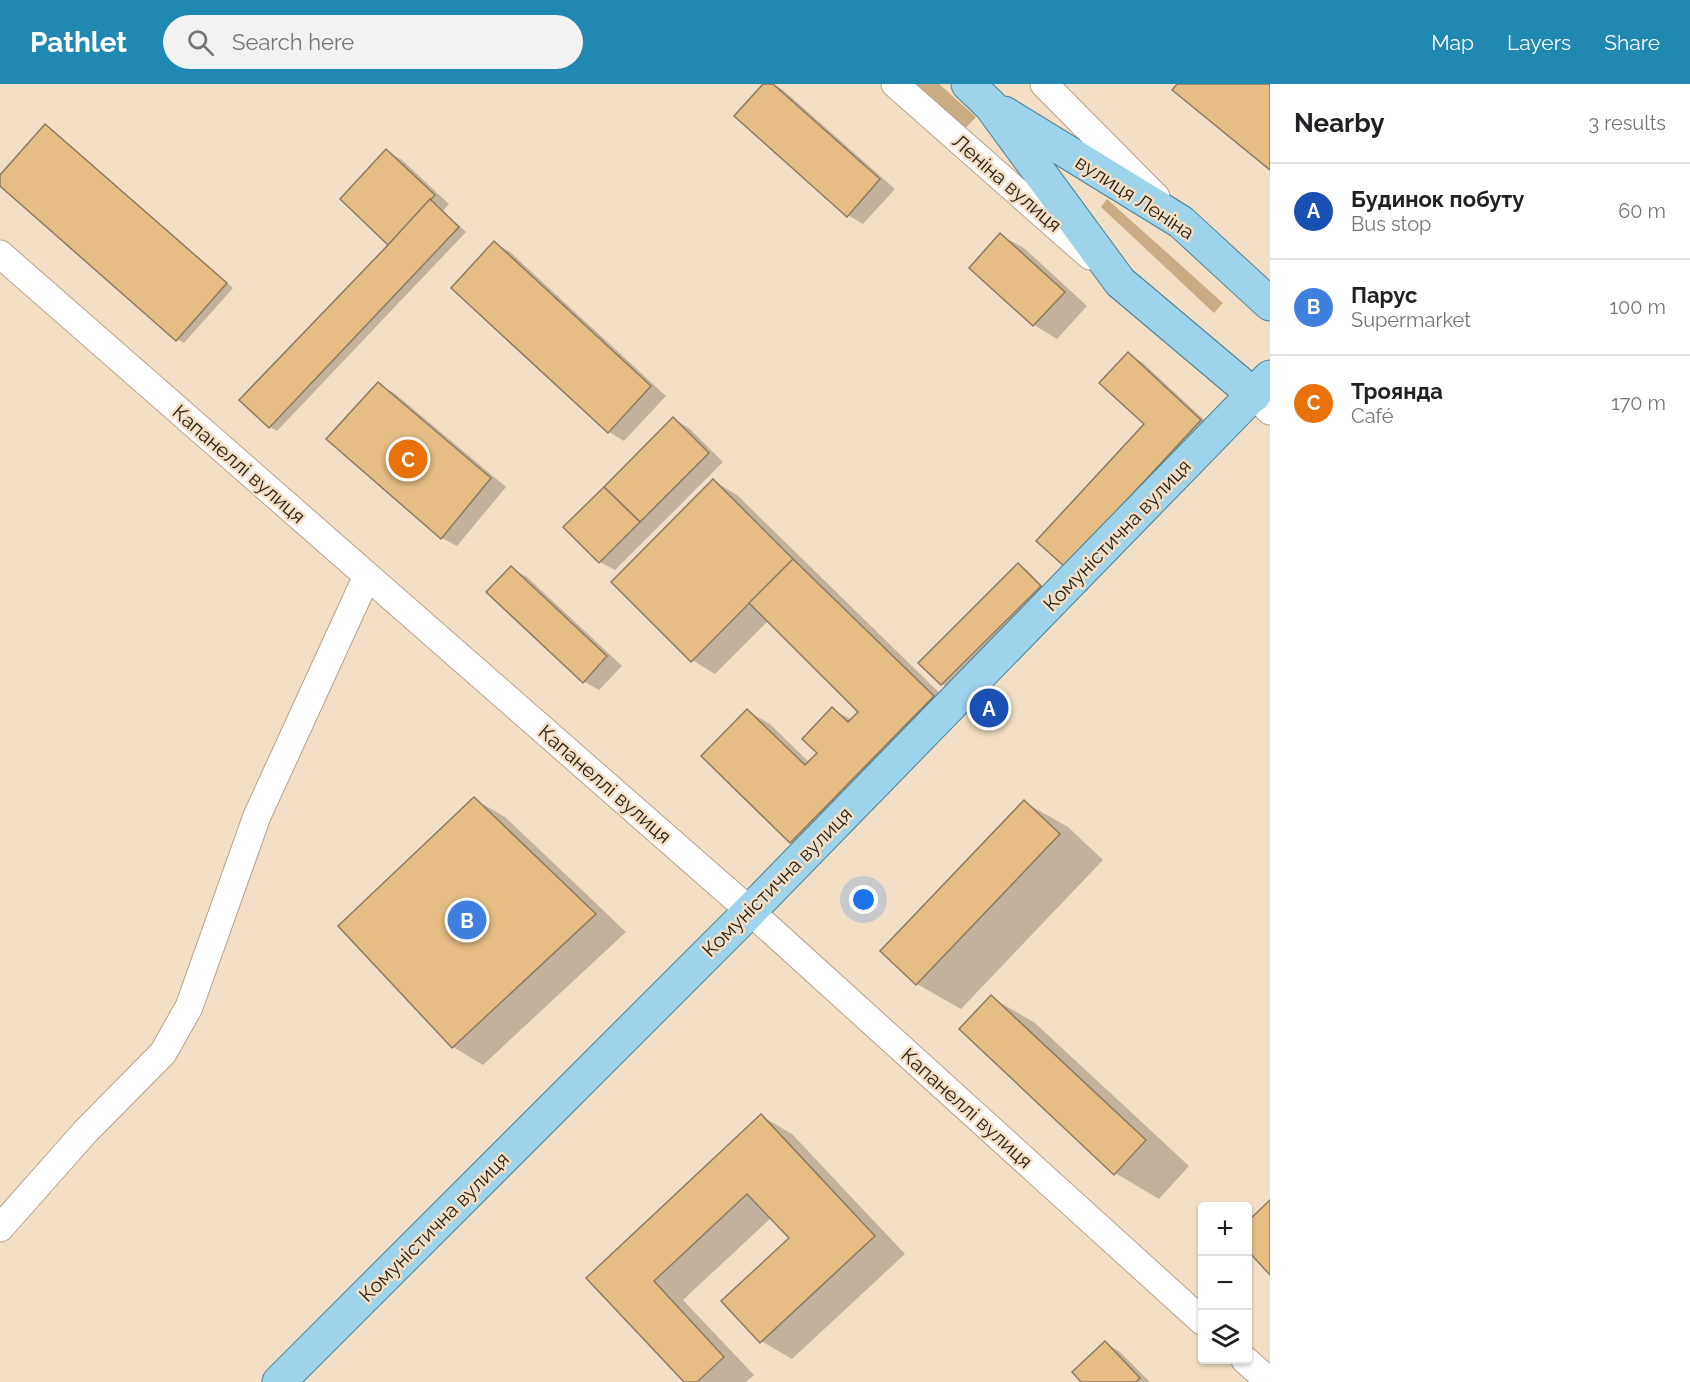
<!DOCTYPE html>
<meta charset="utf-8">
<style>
:root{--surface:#fff;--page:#f2f2f2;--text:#202124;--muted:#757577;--line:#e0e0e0;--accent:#2088b1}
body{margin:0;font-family:Raleway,sans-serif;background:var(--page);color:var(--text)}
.controls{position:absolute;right:18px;bottom:18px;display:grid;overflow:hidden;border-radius:6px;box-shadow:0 2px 4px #0004}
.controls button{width:54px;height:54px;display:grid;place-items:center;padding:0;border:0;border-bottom:2px solid var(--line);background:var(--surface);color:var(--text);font:30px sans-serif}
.you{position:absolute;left:864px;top:816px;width:21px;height:21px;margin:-15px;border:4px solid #fff;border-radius:50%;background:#1a73e8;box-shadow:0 0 0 9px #1a73e833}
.badge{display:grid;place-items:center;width:39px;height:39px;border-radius:50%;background:var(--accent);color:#fff;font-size:20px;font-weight:700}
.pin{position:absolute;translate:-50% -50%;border:3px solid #fff;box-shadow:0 2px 6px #0006}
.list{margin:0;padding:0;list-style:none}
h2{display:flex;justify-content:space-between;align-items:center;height:78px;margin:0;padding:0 24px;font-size:26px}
h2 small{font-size:20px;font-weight:400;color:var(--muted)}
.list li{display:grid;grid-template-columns:39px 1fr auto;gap:18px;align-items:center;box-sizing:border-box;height:96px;padding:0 24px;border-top:2px solid var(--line)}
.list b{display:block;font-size:22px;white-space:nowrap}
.list p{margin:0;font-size:20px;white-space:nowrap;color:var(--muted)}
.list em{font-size:20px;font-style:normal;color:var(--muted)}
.icon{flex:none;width:33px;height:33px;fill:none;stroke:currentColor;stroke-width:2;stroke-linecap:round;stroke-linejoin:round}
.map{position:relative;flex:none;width:1270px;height:1298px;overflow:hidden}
header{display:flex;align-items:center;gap:36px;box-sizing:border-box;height:84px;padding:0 30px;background:var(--accent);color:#fff}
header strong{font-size:28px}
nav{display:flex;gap:33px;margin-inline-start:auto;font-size:21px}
.search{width:420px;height:54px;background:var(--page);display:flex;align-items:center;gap:15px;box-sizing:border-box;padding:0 21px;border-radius:33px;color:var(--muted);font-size:22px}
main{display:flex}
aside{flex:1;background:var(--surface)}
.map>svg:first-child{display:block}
.green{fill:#caac84}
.shadow{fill:#0003}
.building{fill:#e6bd84;stroke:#8c7b63;stroke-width:1.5}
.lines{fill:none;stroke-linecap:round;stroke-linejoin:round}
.minor-casing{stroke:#b5a28a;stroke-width:29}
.major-casing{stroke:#488096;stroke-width:35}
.minor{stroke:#fff;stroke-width:27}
.major{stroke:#9dd3eb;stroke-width:33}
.labels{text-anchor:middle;stroke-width:5;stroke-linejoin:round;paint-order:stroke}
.street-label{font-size:20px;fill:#241d13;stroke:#f3dfc5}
</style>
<header>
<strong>Pathlet</strong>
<div class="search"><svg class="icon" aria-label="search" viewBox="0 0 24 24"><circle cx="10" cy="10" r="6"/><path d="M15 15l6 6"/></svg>Search here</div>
<nav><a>Map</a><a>Layers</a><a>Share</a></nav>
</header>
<main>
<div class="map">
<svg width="1270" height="1298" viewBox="0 0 1270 1298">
<rect width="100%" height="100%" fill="#f3dfc5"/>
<g class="green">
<path d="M 913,0 L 939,0 L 976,33 L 964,46 Z"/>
<path d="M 1107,115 L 1223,219 L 1214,229 L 1101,123 Z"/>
</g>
<g class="shadow">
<path d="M 765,0 L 773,0 L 783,6 L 895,105 L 863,140 L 848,131 Z"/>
<path d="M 46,42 L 53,46 L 233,204 L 184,259 L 177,255 L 0,100 L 0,93 Z"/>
<path d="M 387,67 L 402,76 L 449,120 L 443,127 L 466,148 L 277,347 L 270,343 L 390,160 Z"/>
<path d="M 1000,151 L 1024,164 L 1087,222 L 1057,255 L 1034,241 L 971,184 Z"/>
<path d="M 494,159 L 510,168 L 666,312 L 624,357 L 609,348 Z"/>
<path d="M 1128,270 L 1143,279 L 1215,346 L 1066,482 L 1147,340 Z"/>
<path d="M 378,300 L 394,309 L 506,403 L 457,462 L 442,454 Z"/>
<path d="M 673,335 L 689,344 L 723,378 L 615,486 L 600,478 Z"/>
<path d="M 714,397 L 737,411 L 957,626 L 814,771 L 791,758 L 747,627 L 770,640 L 810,679 L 819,669 L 832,625 L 852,636 L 860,628 L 769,536 L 715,590 L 692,576 Z"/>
<path d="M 1018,481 L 1026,485 L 1047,507 L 949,604 L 942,600 L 920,579 Z"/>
<path d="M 511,484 L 527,493 L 622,582 L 599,606 L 583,597 Z"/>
<path d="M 474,715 L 505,733 L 626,848 L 483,981 L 453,963 Z"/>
<path d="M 1024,718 L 1068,743 L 1103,776 L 961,925 L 917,900 Z"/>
<path d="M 991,913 L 1035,939 L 1189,1082 L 1159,1115 L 1115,1089 Z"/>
<path d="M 761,1032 L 792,1050 L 905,1170 L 792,1275 L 761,1257 L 791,1154 L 772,1133 L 683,1216 L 754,1291 L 746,1298 L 686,1298 L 588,1194 Z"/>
<path d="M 1105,1259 L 1120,1268 L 1150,1298 L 1083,1298 Z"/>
</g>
<g class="building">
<path d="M 763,0 L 773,0 L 880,95 L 847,133 L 734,32 Z"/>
<path d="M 1177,0 L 1270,0 L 1270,86 L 1172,6 Z"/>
<path d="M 45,40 L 227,199 L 176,257 L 0,102 L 0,91 Z"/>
<path d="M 386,65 L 435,111 L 388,161 L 340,115 Z"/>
<path d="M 430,115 L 459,143 L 269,344 L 239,316 L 388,161 Z"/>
<path d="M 1000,149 L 1065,208 L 1033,242 L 969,184 Z"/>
<path d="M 494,157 L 651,302 L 608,349 L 451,204 Z"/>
<path d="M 1128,268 L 1201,336 L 1065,483 L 1036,457 L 1144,340 L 1099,299 Z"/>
<path d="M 378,298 L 491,394 L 441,455 L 326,355 Z"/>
<path d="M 673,333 L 709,369 L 640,438 L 604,403 Z"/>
<path d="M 713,395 L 793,475 L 691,578 L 611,498 Z"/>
<path d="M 604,403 L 640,438 L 599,479 L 563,443 Z"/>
<path d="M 793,475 L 934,612 L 790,759 L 701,672 L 747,625 L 805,681 L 817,669 L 802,655 L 832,623 L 848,638 L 858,628 L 749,519 Z"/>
<path d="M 1018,479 L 1041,502 L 941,601 L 918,579 Z"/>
<path d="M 511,482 L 607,572 L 583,599 L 486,508 Z"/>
<path d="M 474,713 L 596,830 L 452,964 L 338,842 Z"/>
<path d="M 1024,716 L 1060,750 L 916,901 L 880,867 Z"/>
<path d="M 991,911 L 1146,1056 L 1114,1091 L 959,945 Z"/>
<path d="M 761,1030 L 875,1152 L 760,1259 L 721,1217 L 789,1154 L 747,1110 L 654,1197 L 724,1273 L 697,1298 L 684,1298 L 586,1194 Z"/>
<path d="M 1270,1116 L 1270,1191 L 1248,1167 L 1248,1137 Z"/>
<path d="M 1105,1257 L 1140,1294 L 1136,1298 L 1081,1298 L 1072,1288 Z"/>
</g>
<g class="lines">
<defs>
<g id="minor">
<path d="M 895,0 L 1090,172"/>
<path d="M 1044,0 L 1156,113"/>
<path d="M 0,170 L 750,827 L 1202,1237"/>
<path d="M 1254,311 L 1270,327"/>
<path d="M 0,1144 L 85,1048 L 163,969 L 189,923 L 257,732 L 367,492"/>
<path d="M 1245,1276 L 1270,1298"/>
</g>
<g id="major">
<path d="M 968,0 L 990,21 L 1120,198 L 1254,311"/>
<path d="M 1004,29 L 1181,138 L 1270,220"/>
<path d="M 279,1298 L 750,827 L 1270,293"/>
</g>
</defs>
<use href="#minor" class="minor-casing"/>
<use href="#major" class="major-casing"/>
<use href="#minor" class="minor"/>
<use href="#major" class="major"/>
</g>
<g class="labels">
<g class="street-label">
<text transform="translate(1007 99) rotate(41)" y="7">Леніна вулиця</text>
<text transform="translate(1135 113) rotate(33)" y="7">вулиця Леніна</text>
<text transform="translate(239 380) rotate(41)" y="7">Капанеллі вулиця</text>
<text transform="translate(1117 451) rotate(-46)" y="7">Комуністична вулиця</text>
<text transform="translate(605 700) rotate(41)" y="7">Капанеллі вулиця</text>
<text transform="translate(777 798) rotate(-45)" y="7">Комуністична вулиця</text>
<text transform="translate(967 1024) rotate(42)" y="7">Капанеллі вулиця</text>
<text transform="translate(434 1143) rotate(-45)" y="7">Комуністична вулиця</text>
</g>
</g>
</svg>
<div class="controls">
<button>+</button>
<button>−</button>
<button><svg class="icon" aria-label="layers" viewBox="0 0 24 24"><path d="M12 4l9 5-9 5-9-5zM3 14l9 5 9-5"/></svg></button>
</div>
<div class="you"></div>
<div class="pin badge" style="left:989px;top:624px;background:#1a4fb4">A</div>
<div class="pin badge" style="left:467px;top:836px;background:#3f7fe0">B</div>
<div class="pin badge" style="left:408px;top:375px;background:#e8710a">C</div>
</div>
<aside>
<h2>Nearby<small>3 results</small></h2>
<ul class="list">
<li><span class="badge" style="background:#1a4fb4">A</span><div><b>Будинок побуту</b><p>Bus stop</p></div><em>60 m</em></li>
<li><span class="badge" style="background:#3f7fe0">B</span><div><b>Парус</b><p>Supermarket</p></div><em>100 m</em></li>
<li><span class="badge" style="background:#e8710a">C</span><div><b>Троянда</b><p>Café</p></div><em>170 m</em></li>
</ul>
</aside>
</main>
